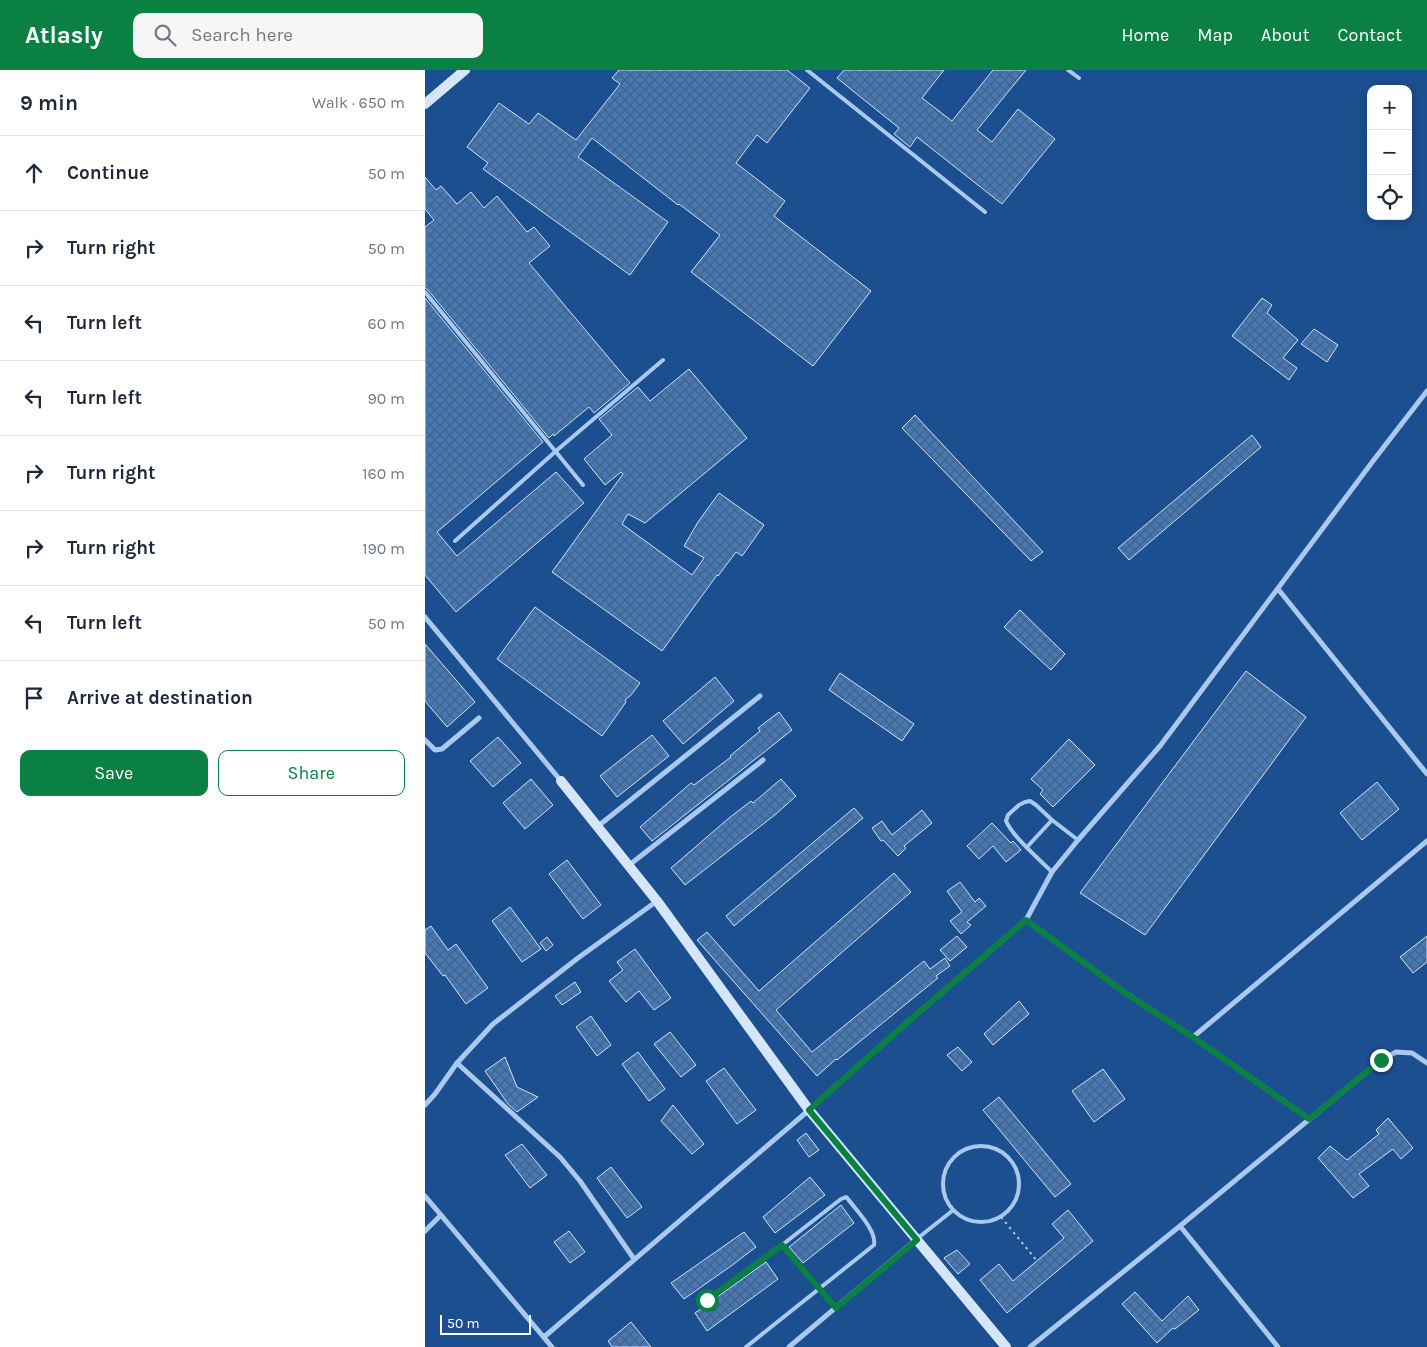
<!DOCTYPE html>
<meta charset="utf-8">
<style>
:root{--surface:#fff;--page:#f6f6f7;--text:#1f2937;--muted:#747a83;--line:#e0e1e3;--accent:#0b8043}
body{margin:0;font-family:Karla,sans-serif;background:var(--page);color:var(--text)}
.controls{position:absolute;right:15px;top:15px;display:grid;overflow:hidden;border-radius:10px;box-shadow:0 2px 12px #0003}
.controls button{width:45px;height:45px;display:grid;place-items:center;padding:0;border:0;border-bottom:1px solid var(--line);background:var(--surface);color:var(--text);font:25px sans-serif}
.scale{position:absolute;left:15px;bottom:12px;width:91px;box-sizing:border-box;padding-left:5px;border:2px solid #fff;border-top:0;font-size:14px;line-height:18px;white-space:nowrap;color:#fff;-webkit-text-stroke:4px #1b4f8f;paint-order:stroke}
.stop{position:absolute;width:15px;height:15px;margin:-11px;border:4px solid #0b8043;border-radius:50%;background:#fff}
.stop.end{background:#0b8043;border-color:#fff;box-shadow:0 1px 5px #0008}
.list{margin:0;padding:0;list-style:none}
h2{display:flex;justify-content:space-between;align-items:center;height:65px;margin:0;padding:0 20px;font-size:21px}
h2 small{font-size:16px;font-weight:400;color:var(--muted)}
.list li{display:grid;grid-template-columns:32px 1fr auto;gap:15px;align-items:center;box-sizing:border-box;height:75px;padding:0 20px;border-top:1px solid var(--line)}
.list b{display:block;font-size:19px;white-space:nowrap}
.list em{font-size:16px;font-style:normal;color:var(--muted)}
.actions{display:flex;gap:10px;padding:15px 20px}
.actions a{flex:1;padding:11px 0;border:1px solid var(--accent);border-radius:10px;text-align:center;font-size:18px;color:var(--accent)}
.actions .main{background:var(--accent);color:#fff}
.icon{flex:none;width:28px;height:28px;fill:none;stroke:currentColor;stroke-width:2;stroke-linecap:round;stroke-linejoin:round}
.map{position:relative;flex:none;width:1002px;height:1277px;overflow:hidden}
header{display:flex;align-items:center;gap:30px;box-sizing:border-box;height:70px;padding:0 25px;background:var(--accent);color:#fff}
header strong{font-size:24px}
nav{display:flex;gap:28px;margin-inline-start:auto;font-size:18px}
.search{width:350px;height:45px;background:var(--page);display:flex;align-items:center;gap:12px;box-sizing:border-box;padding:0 18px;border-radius:10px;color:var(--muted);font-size:19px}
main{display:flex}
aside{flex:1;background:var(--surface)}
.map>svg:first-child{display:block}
.building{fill:url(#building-cross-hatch);stroke:#cfe3fa}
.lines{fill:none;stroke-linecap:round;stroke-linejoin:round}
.path{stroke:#a9c9ee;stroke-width:2;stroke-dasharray:2.5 4;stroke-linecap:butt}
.lane{stroke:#a9c9ee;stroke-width:4}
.street{stroke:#a9c9ee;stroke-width:5}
.secondary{stroke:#d6e6fa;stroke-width:10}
.route{stroke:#0b8043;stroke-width:6}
</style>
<header>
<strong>Atlasly</strong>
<div class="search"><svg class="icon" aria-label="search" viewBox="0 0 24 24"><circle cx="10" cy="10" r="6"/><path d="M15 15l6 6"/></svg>Search here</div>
<nav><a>Home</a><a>Map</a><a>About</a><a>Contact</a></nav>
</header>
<main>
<aside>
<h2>9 min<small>Walk · 650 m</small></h2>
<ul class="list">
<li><svg class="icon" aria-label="ahead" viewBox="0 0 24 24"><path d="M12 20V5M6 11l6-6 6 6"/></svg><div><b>Continue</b></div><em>50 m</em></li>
<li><svg class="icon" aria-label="right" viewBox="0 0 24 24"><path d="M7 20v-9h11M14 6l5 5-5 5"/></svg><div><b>Turn right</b></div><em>50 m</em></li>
<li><svg class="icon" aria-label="left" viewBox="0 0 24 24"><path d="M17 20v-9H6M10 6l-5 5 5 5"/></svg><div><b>Turn left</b></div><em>60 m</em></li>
<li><svg class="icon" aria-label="left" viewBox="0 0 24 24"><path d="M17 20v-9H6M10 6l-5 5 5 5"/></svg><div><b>Turn left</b></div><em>90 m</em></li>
<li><svg class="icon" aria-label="right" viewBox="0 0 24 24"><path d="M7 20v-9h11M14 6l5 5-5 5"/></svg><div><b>Turn right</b></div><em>160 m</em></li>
<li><svg class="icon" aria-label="right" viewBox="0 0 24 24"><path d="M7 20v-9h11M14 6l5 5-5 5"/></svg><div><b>Turn right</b></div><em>190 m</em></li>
<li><svg class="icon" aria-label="left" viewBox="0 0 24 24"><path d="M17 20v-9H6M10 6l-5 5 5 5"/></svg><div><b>Turn left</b></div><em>50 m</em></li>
<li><svg class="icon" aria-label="arrive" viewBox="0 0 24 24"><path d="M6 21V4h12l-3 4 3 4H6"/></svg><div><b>Arrive at destination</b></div></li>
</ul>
<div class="actions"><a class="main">Save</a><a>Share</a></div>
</aside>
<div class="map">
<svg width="1002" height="1277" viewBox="0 0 1002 1277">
<defs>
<pattern id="building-cross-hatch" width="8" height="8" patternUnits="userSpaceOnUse" patternTransform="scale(1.25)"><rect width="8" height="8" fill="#4478b7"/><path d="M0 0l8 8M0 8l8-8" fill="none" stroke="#486282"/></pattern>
</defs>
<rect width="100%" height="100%" fill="#1b4f8f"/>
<g class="building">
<path d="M 194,0 L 362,0 L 385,18 L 342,73 L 332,65 L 311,93 L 360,131 L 349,146 L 446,221 L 388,296 L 266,202 L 295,165 L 254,134 L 253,135 L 167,68 L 153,87 L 243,152 L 205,205 L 58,99 L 63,93 L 42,77 L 74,33 L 104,54 L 113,43 L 151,70 L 195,14 L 187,8 Z"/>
<path d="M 419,0 L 519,0 L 497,28 L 527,51 L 568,0 L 601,0 L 552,60 L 567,72 L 593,39 L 630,69 L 577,134 L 492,67 L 485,77 L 469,64 L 474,58 L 412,8 Z"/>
<path d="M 0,107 L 11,120 L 16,116 L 32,134 L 46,122 L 59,138 L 72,126 L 102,162 L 109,157 L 125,176 L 104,193 L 205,313 L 169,343 L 164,337 L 129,366 L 128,364 L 124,368 L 3,220 L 0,218 L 0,157 L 9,150 L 0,139 Z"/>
<path d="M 0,228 L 118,372 L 12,462 L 32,486 L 131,402 L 159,433 L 31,542 L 0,505 Z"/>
<path d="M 837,228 L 847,235 L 842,243 L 873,270 L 858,288 L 872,298 L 864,310 L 807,266 Z"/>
<path d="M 889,259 L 913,275 L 902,292 L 876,274 Z"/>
<path d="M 264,299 L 322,368 L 220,453 L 203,444 L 197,454 L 267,505 L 279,488 L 259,476 L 273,452 L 294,423 L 339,455 L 317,486 L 311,482 L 293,506 L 292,505 L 237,581 L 127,502 L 198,404 L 196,402 L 180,415 L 159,389 L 187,365 L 174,349 L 213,317 L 225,331 Z"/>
<path d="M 490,345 L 618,482 L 606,491 L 477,358 Z"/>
<path d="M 827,365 L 836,377 L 704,490 L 693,478 Z"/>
<path d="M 110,537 L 215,613 L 206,625 L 200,630 L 201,632 L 177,666 L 72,589 Z"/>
<path d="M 595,540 L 640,584 L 626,600 L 579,557 Z"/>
<path d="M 0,574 L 50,632 L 22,657 L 0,631 Z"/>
<path d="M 821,601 L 881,647 L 720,865 L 655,823 Z"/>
<path d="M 415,603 L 489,654 L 477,671 L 404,620 Z"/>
<path d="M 290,607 L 309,631 L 258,674 L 238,651 Z"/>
<path d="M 354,642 L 367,660 L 227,771 L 215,757 L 266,713 L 269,715 L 306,687 L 305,686 L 335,661 L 333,658 Z"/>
<path d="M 227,665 L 244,686 L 192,727 L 175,706 Z"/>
<path d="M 73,667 L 96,693 L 68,717 L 45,691 Z"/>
<path d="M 644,669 L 670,695 L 628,737 L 615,724 L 618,720 L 606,709 Z"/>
<path d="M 106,709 L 128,735 L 100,759 L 78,733 Z"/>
<path d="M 356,709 L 371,726 L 351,744 L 260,815 L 246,798 L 304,748 L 326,731 L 328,733 Z"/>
<path d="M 952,712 L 974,739 L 937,770 L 915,743 Z"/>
<path d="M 429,738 L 438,748 L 309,856 L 301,846 Z"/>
<path d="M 497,740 L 507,753 L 479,776 L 481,778 L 473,786 L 458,770 L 456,771 L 447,758 L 457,751 L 467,765 Z"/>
<path d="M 567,753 L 586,773 L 588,771 L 596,780 L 581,792 L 568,776 L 554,789 L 542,776 Z"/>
<path d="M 142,790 L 176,835 L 158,849 L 124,804 Z"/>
<path d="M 469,803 L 486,822 L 351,940 L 387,982 L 499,891 L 505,899 L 520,888 L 525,896 L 511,906 L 513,908 L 412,990 L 411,989 L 392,1006 L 272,870 L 282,862 L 334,921 Z"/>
<path d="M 535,812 L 550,832 L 554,828 L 561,836 L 542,852 L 546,855 L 536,864 L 525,851 L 537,842 L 522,821 Z"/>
<path d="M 85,837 L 116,879 L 97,892 L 67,851 Z"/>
<path d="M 6,856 L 23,880 L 31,874 L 63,918 L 41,934 L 20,905 L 18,906 L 0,883 L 0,860 Z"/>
<path d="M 532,866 L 542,877 L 525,891 L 515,880 Z"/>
<path d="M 1002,866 L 1002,892 L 988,903 L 975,887 Z"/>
<path d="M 122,867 L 128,875 L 121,881 L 115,873 Z"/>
<path d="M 210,879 L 246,928 L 229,940 L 214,921 L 201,932 L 184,911 L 198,900 L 192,892 Z"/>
<path d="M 150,912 L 156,922 L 137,935 L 130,926 Z"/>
<path d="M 594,931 L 604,944 L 568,975 L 559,964 Z"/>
<path d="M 166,946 L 186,975 L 172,986 L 151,957 Z"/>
<path d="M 245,962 L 271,995 L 256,1007 L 229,974 Z"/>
<path d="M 533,977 L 547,992 L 537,1001 L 522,985 Z"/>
<path d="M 213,982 L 240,1019 L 224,1031 L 197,994 Z"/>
<path d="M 80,987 L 92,1017 L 113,1027 L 92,1042 L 83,1034 L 60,1001 Z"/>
<path d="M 299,998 L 331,1040 L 312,1054 L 281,1011 Z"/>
<path d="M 678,999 L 700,1029 L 669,1052 L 647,1021 Z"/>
<path d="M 574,1027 L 646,1114 L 630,1127 L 558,1040 Z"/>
<path d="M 248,1035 L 279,1074 L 267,1084 L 236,1051 Z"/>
<path d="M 963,1048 L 988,1078 L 976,1089 L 968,1079 L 934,1104 L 944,1116 L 928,1128 L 893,1088 L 905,1076 L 922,1090 L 954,1064 L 951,1060 Z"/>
<path d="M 381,1063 L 394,1080 L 384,1087 L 372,1070 Z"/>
<path d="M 97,1074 L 122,1105 L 105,1118 L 80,1085 Z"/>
<path d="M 186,1097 L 217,1137 L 202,1148 L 172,1108 Z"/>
<path d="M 385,1107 L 400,1125 L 350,1163 L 338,1147 Z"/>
<path d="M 416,1135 L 429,1153 L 378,1193 L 364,1177 Z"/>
<path d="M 643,1140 L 668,1171 L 582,1243 L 555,1210 L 574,1194 L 588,1211 L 639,1168 L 627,1154 Z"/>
<path d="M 144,1161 L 160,1182 L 145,1193 L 129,1172 Z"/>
<path d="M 319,1162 L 331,1177 L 306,1196 L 259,1229 L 246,1213 Z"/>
<path d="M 532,1180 L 545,1194 L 533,1204 L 519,1188 Z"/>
<path d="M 341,1192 L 353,1209 L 282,1261 L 270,1243 Z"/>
<path d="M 710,1222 L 737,1251 L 763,1226 L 774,1240 L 750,1259 L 748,1258 L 732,1273 L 697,1234 Z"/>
<path d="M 206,1252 L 226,1277 L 187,1277 L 183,1271 Z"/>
</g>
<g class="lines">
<path class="path" d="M 576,1147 L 612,1191"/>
<g class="lane">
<path d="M 382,0 L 560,142"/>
<path d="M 643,0 L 654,8"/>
<path d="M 0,222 L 158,415"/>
<path d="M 30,471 L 131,381 L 238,290"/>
<path d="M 602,777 L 627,750"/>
<path d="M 627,802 C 614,789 588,767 581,751 L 583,745 L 594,735 L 600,732 L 605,731 L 611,735 L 627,750 L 653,770"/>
<circle cx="556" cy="1114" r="38"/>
<path d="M 493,1168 L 527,1141"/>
<path d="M 357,1175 L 411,1238"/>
<path d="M 282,1230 L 357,1175 L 416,1129 L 421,1127 L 423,1129 C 431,1140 452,1161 449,1175 L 321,1277"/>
</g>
<g class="street">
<path d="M 853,519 L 1002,704"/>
<path d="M 0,547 L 136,711"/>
<path d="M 0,670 L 10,680 L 17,679 L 54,648"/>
<path d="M 172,757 L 335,626"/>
<path d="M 203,796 L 338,690"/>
<path d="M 601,850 L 699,922 L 768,967 L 884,1049"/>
<path d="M 768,967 L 1002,771"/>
<path d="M 32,993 L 135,1087 L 155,1111 L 209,1189"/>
<path d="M 0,1035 L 10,1024 L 32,993 L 68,954 L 153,888 L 232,831"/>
<path d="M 0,1126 L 127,1277"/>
<path d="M 755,1156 L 853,1277"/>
<path d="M 0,1161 L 16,1145"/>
<path d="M 119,1267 L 384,1040 L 470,963 L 601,850 L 627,802 L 653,770 L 735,676 L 948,391 L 1002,321"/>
<path d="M 364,1277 L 491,1170"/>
<path d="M 605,1277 L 755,1156 L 956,990 L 971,982 L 987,983 L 1002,993"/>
</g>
<g class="secondary">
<path d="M 0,34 L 40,0"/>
<path d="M 136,711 L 232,831 L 384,1040 L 581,1277"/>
</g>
</g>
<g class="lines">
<path class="route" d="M 282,1230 L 357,1175 L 411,1238 L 492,1170 L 384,1040 L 470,963 L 601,850 L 699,922 L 768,967 L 884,1049 L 956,990"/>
</g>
</svg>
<div class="controls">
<button>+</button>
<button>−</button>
<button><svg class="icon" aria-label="locate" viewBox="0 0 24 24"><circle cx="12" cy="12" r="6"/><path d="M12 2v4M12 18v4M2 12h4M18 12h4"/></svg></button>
</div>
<div class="scale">50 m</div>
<div class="stop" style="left:282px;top:1230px"></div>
<div class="stop end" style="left:956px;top:990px"></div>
</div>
</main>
